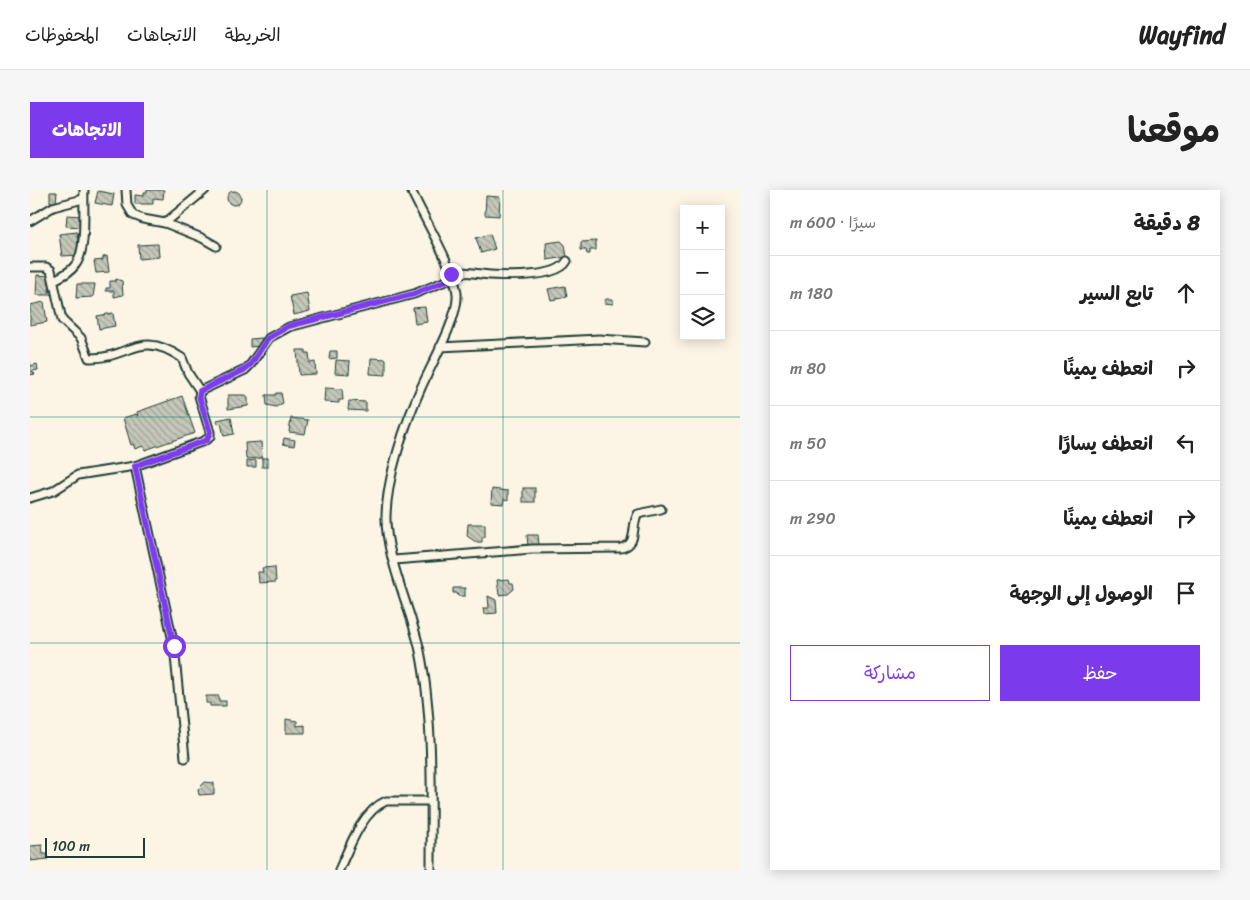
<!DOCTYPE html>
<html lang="ar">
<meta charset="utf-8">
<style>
:root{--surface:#fff;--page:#f6f6f6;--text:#222;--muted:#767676;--line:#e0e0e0;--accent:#7c3aed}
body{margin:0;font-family:Sriracha,"Playpen Sans Arabic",sans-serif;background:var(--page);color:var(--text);direction:rtl}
.controls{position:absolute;right:15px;top:15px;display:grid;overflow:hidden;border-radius:0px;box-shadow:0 2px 12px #0003}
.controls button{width:45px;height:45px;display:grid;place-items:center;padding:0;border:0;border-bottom:1px solid var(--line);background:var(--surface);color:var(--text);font:25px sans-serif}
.scale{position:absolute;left:15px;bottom:12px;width:100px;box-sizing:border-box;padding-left:5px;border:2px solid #1f3d34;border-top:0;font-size:14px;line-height:18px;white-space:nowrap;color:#1f3d34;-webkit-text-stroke:4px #fcf5e5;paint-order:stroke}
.stop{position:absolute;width:15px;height:15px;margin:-11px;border:4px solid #7c3aed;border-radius:50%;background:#fff}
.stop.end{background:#7c3aed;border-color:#fff;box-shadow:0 1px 5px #0008}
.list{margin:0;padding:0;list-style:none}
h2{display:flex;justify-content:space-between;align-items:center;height:65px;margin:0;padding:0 20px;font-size:21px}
h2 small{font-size:16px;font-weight:400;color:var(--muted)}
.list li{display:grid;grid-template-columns:32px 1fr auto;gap:15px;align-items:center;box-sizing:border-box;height:75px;padding:0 20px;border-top:1px solid var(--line)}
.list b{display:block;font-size:19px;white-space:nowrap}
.list em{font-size:16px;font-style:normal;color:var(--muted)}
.actions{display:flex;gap:10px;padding:15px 20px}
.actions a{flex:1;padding:11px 0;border:1px solid var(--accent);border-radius:0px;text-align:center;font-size:18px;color:var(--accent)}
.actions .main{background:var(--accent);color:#fff}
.icon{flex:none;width:28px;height:28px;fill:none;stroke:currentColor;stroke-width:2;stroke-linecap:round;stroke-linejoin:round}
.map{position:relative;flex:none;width:710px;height:680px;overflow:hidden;direction:ltr;border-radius:0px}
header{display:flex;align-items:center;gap:30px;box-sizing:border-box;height:70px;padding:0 25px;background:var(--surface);border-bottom:1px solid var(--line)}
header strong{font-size:24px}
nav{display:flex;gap:28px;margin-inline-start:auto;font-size:18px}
.intro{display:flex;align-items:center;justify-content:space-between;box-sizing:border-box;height:120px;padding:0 30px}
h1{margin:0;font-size:35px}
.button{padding:12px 22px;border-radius:0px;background:var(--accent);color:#fff;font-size:18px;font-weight:700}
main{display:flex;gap:30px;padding:0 30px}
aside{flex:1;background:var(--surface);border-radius:0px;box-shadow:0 2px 12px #0003}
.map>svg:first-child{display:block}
.building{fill:url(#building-back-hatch);stroke:#1f3d34}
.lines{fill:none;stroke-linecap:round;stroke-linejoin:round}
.street-casing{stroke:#1f3d34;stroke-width:11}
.street{stroke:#fcf5e5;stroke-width:7}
.route{stroke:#7c3aed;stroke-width:6}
.grid{fill:none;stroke:#0f766e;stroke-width:1;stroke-opacity:0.55}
</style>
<header>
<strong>Wayfind</strong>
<nav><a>الخريطة</a><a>الاتجاهات</a><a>المحفوظات</a></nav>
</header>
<div class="intro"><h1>موقعنا</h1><a class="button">الاتجاهات</a></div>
<main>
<aside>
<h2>8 دقيقة<small>سيرًا · 600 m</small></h2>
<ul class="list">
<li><svg class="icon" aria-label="ahead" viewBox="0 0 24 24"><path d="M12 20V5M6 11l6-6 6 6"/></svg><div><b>تابع السير</b></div><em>180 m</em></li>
<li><svg class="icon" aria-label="right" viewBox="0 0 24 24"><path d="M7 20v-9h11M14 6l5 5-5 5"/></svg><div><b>انعطف يمينًا</b></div><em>80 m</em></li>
<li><svg class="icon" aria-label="left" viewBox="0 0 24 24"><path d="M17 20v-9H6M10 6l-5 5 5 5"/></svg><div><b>انعطف يسارًا</b></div><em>50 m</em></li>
<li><svg class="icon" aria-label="right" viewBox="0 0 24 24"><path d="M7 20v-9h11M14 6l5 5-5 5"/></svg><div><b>انعطف يمينًا</b></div><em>290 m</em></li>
<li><svg class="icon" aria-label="arrive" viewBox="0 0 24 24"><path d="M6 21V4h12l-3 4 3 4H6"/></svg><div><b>الوصول إلى الوجهة</b></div></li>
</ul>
<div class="actions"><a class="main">حفظ</a><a>مشاركة</a></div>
</aside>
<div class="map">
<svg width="710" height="680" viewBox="0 0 710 680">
<defs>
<pattern id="building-back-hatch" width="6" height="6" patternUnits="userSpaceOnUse" patternTransform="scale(1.25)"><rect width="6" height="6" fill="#c5c7b9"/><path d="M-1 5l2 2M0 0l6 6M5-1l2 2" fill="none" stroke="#9fa397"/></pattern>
</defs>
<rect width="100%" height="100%" fill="#fcf5e5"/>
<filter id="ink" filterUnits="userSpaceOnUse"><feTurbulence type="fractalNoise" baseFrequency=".02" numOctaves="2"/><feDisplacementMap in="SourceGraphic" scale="10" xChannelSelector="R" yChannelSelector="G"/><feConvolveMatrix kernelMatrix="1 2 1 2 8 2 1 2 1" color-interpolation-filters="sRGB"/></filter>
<g filter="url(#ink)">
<g class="building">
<path d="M 117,0 L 134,0 L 133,9 L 123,8 L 123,14 L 105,14 L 105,5 L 114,6 L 114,2 L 117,2 Z"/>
<circle cx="204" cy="8" r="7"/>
<path d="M 68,1 L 84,4 L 82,16 L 65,13 Z"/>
<path d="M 20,2 L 27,2 L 26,12 L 20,12 Z"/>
<path d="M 456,6 L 470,7 L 469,26 L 455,25 Z"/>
<path d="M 37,25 L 52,26 L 51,37 L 36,36 Z"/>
<path d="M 47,42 L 49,65 L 32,66 L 29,44 Z"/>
<path d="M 460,44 L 465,59 L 451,63 L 446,48 Z"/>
<path d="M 531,51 L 535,55 L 537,67 L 517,70 L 516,53 Z"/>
<path d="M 566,51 L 566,60 L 560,60 L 560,64 L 557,64 L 556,60 L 551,60 L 551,52 Z"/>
<path d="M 128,54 L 129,67 L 109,69 L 108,55 Z"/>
<path d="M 77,66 L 79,82 L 66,83 L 64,71 L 73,70 L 73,67 Z"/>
<path d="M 7,85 L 20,86 L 19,105 L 6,105 Z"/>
<path d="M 86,89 L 92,91 L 93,105 L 84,107 L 84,101 L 76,101 L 76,98 L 80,98 L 80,91 L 86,91 Z"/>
<path d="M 47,94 L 65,94 L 63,107 L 46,108 Z"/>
<path d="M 535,96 L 537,107 L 521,110 L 518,99 Z"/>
<path d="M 277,103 L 280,121 L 264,125 L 260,106 Z"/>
<path d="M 576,109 L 583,109 L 583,114 L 574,113 Z"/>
<path d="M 14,112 L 17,132 L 0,135 L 0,115 Z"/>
<path d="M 395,117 L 397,132 L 385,134 L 383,118 Z"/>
<path d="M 83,123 L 85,136 L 69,139 L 67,126 Z"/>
<path d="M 232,148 L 232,156 L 220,157 L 220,149 Z"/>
<path d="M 267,160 L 276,160 L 276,163 L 279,163 L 280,173 L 285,172 L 286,184 L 269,185 Z"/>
<path d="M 300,161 L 307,161 L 307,168 L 299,169 Z"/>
<path d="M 341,168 L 356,169 L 356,185 L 340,184 Z"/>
<path d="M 306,170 L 320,171 L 319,184 L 305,183 Z"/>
<path d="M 0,172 L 1,176 L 7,174 L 8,180 L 2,181 L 5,184 L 0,185 Z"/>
<path d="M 295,198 L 312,199 L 313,210 L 309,210 L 309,213 L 294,212 Z"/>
<path d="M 246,203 L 251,203 L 253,213 L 246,217 L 237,215 L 236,205 L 246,205 Z"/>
<path d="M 198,205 L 216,205 L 218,207 L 218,216 L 198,219 Z"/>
<path d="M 152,206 L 165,243 L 115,260 L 113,256 L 105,259 L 103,254 L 101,255 L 93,228 L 106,224 L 108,226 L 107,222 Z"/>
<path d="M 319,211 L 336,212 L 336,221 L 318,220 Z"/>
<path d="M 201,227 L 204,244 L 194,246 L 191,233 L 188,234 L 187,230 Z"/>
<path d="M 261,228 L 278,230 L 275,244 L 259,242 Z"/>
<path d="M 254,248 L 265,250 L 264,256 L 253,254 Z"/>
<path d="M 231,252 L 232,268 L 216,269 L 215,253 Z"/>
<rect x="232" y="268" width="6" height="9"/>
<path d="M 226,270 L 226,277 L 217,277 L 217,271 Z"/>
<rect x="493" y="298" width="12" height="14"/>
<path d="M 462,299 L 478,301 L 478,310 L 474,309 L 473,314 L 461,313 Z"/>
<path d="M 438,334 L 455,334 L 455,347 L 452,347 L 452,352 L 446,352 L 437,346 Z"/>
<path d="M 497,345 L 508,345 L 509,355 L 498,356 Z"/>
<path d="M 245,377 L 246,392 L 229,393 L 228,382 L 233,382 L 232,378 Z"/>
<path d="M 479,389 L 480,393 L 483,393 L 484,399 L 478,404 L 469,405 L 467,390 Z"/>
<path d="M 423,398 L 435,398 L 435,406 L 428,406 L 427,403 L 423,403 Z"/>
<path d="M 458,406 L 466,410 L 467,423 L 454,424 L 453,418 L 459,418 Z"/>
<path d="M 176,506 L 189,506 L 189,511 L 196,511 L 196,516 L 180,516 L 180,513 L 176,513 Z"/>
<path d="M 256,529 L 267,531 L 267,536 L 275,535 L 275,543 L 256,543 Z"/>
<path d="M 175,592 L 184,593 L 184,604 L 169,605 L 168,599 Z"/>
<path d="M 12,655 L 13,664 L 17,664 L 18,669 L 0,671 L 0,656 Z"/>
</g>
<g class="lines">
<defs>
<g id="street">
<path d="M 96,0 L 97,15 L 103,25 L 113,29 L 135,33 L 172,48 L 186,56"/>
<path d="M 381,0 C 392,25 425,79 427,104 C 429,127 401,175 391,198 C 375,234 357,286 356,326 C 355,366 381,419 390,461 C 404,530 401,609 401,680"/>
<path d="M 0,31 L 23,17 L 53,9"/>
<path d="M 135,33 L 175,0"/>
<path d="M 0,77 L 16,77 L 21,80 L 32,130 L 51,148 L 59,168 C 101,169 108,138 152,168 L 158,183 L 170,201 L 169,206 L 180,242 L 180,247 L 174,251 L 105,276 L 48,285 L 23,301 L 0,308"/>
<path d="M 421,84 C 434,80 447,84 460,85 C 478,86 528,88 537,71"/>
<path d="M 24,90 C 32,86 41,82 46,74 C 57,59 53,19 54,0"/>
<path d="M 410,157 L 569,149 L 615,152"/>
<path d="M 170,201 L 215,180 L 221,174 L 239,148 L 259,137 L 384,104 L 423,88"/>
<path d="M 105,276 L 144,456 L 155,568"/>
<path d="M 364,370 L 502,359 L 591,358 C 609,354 600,337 608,324 L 631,319"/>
<path d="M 309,680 C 319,658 332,621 356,611 L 400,611"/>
</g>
</defs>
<use href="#street" class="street-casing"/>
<use href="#street" class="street"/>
</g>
</g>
<g class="lines" filter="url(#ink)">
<path class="route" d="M 144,456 L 105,276 L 177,250 L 180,242 L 169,206 L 170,201 L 214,180 L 221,174 L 238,148 L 259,136 L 384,104 L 423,88 L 421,84"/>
</g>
<path class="grid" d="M 237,0 L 237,680M 473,0 L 473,680M 0,227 L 710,227M 0,453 L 710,453"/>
</svg>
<div class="controls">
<button>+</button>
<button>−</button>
<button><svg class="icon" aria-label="layers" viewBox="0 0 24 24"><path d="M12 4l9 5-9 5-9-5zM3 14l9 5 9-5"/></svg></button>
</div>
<div class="scale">100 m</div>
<div class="stop" style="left:144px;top:456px"></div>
<div class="stop end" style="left:421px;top:84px"></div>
</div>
</main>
